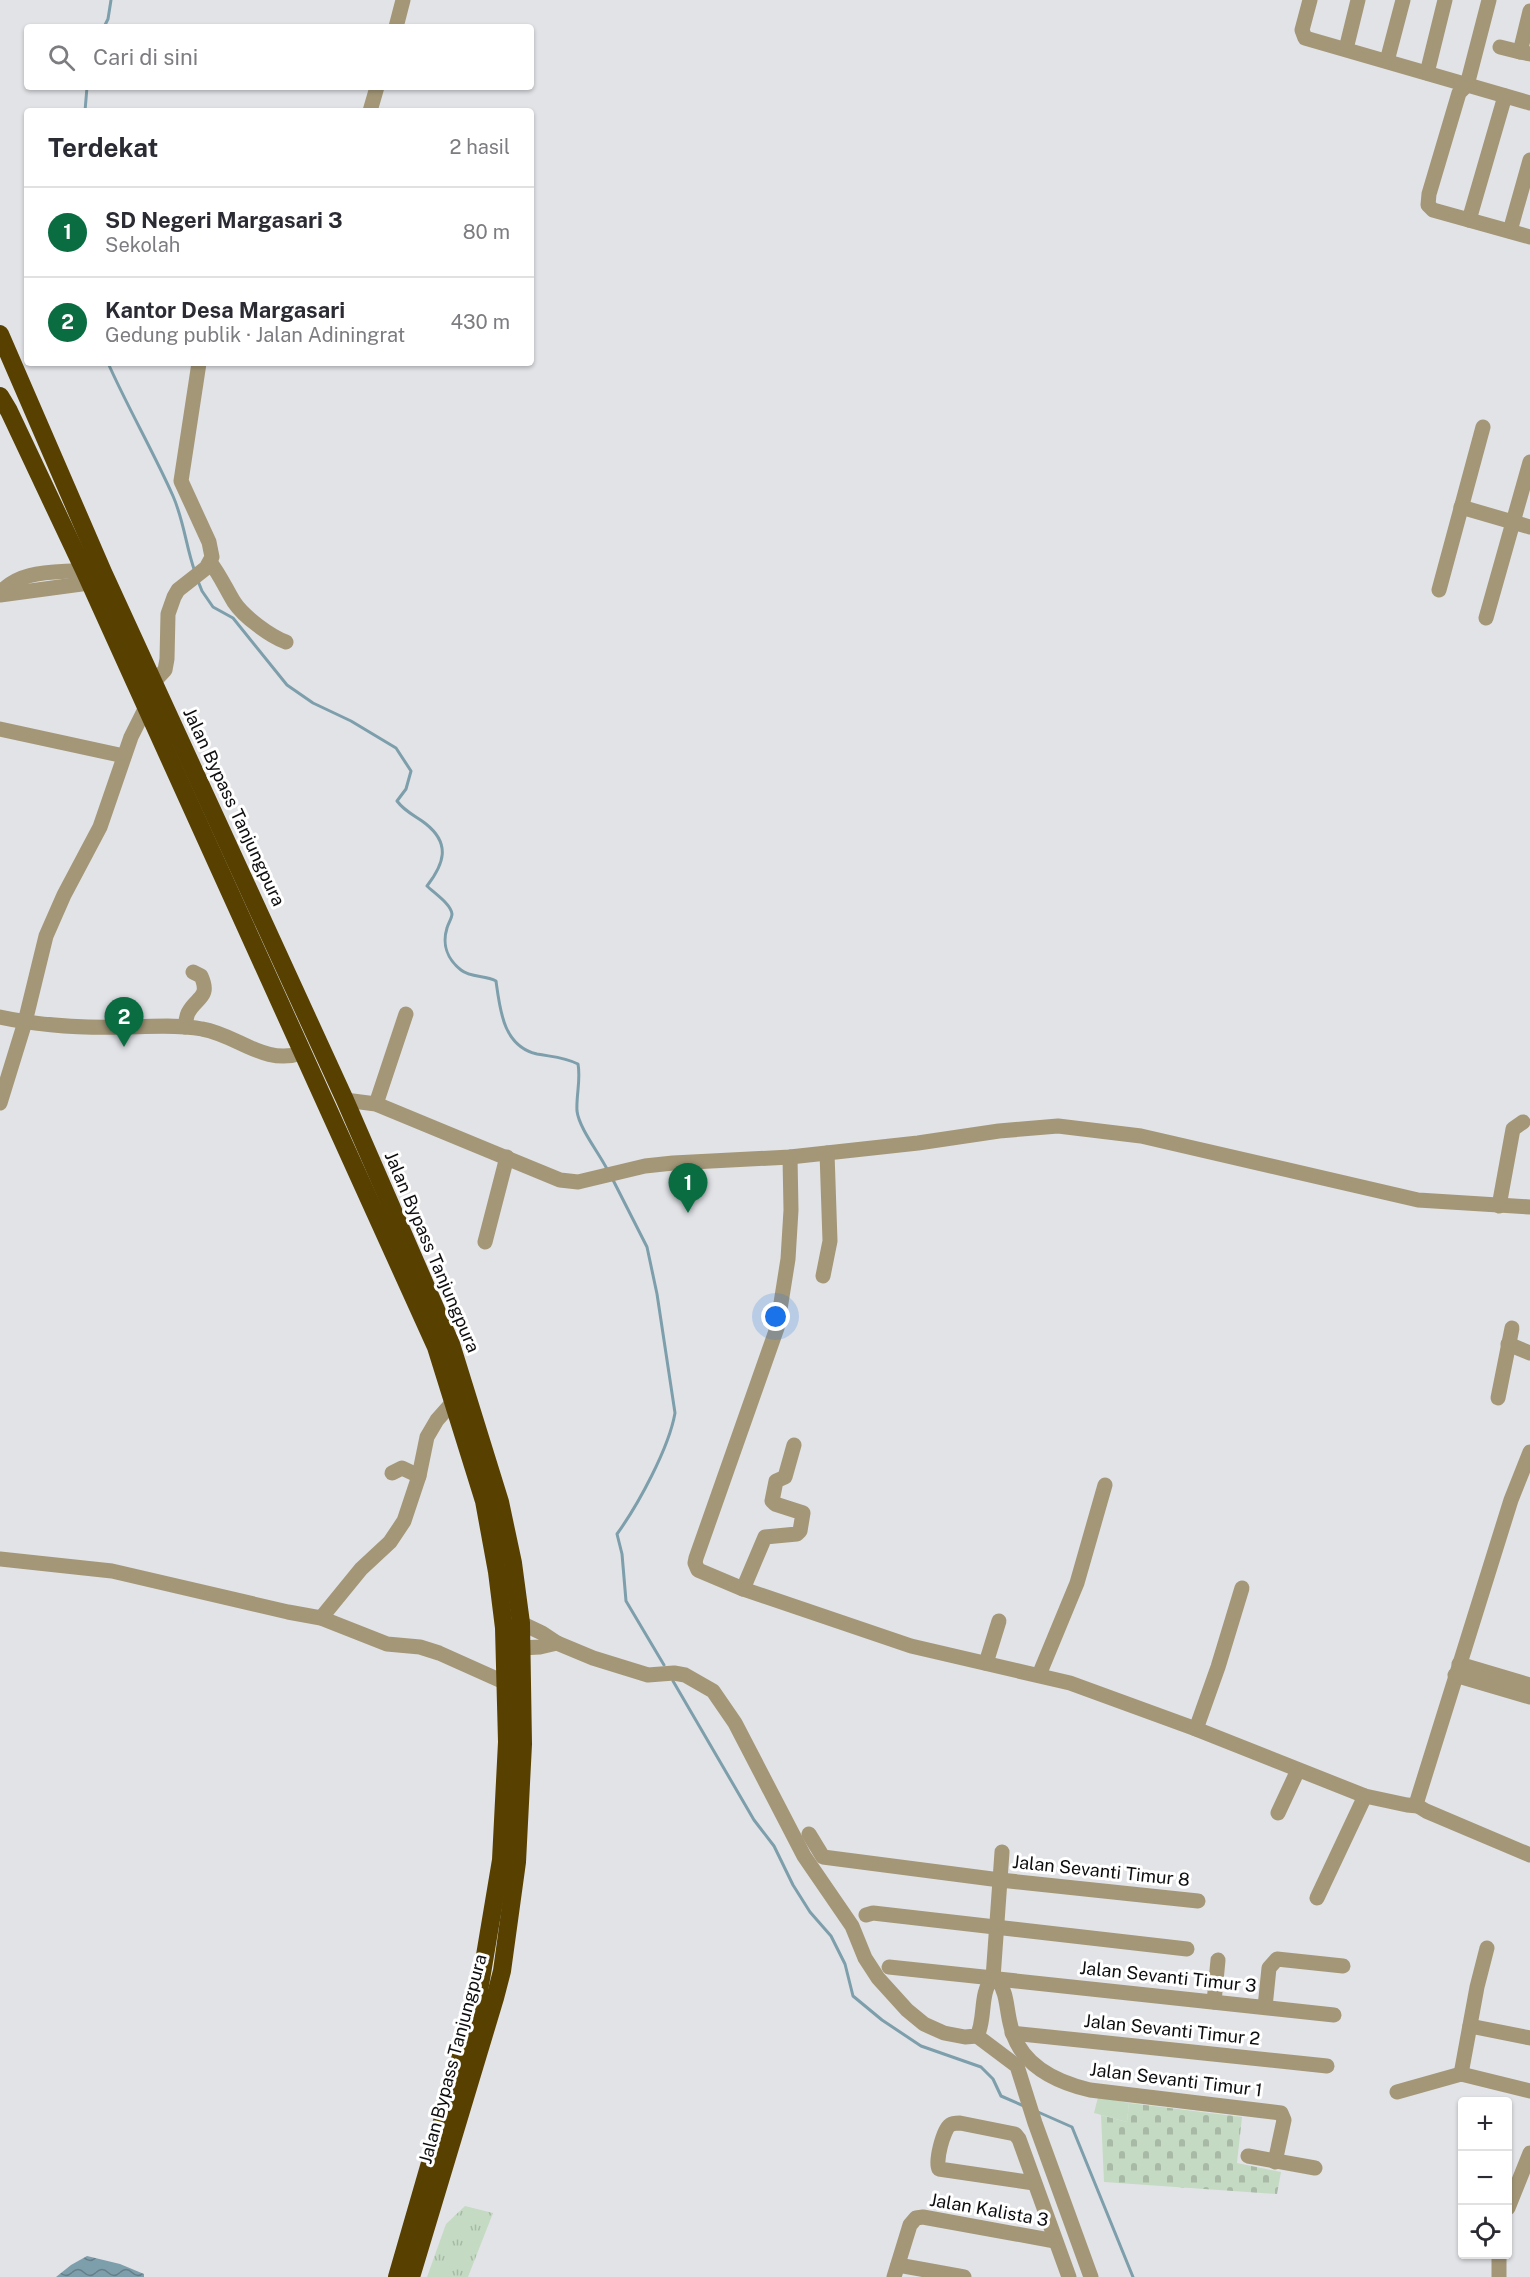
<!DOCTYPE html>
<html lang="id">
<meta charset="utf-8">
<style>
:root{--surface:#fff;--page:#f2f2f3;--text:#2b2b33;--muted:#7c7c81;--line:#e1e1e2;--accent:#0a6c41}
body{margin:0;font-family:"Public Sans",sans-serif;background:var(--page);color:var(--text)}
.controls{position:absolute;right:18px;bottom:18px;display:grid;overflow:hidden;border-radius:6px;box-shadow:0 2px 4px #0004}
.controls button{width:54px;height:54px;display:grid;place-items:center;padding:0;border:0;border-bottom:2px solid var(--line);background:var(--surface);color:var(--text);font:30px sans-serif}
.you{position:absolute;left:776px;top:1317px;width:21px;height:21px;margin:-15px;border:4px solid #fff;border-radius:50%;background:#1a73e8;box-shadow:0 0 0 9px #1a73e833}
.badge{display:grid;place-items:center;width:39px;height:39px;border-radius:50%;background:var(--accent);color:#fff;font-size:20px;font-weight:700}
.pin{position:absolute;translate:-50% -50px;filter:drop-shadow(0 2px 3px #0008)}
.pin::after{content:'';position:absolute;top:32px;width:21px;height:18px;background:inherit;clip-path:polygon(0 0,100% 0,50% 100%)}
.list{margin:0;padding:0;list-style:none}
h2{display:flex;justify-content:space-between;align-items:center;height:78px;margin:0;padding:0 24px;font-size:26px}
h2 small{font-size:20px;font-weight:400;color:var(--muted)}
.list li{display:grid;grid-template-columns:39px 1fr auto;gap:18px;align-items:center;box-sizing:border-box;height:90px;padding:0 24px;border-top:2px solid var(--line)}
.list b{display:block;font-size:22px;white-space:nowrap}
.list p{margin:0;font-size:20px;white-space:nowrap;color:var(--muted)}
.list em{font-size:20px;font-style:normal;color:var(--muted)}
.icon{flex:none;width:33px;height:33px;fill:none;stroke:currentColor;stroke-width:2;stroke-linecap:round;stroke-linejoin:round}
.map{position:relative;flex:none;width:1530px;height:2277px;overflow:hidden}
.search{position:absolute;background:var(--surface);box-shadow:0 2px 4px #0004;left:24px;top:24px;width:510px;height:66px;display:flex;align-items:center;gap:15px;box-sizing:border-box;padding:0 21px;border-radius:6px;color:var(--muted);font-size:22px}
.panel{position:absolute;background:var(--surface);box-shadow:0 2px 4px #0004;left:24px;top:108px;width:510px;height:258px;border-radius:6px}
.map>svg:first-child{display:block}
.grass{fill:url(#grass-tufts)}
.cemetery{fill:url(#cemetery-stones)}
.garden{fill:#c5dac3}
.water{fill:url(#water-waves)}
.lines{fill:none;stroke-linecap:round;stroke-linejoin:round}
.stream{stroke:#7d9eab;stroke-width:3}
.minor{stroke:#a49778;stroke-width:15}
.highway{stroke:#584100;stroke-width:18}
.labels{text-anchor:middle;stroke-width:6;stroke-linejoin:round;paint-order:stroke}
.street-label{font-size:18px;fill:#0e0e10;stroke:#fff}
</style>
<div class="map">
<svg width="1530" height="2277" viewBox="0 0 1530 2277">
<defs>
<pattern id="grass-tufts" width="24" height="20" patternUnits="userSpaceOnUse" patternTransform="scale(1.5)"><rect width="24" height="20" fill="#c5dac3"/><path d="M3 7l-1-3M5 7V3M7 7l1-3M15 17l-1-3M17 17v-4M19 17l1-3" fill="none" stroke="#a8baa6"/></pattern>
<pattern id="cemetery-stones" width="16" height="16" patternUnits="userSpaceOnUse" patternTransform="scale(1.5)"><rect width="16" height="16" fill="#c5dac3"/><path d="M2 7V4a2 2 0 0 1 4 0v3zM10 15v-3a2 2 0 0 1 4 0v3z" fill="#a8baa6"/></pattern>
<pattern id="water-waves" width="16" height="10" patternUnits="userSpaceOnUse" patternTransform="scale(1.5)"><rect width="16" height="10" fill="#7d9eab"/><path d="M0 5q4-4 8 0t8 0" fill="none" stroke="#657f8a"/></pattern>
</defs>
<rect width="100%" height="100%" fill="#e2e3e7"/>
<path class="grass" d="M 465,2206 L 493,2213 L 468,2277 L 427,2277 L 446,2224 Z"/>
<path class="cemetery" d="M 1129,2103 L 1242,2117 L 1237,2163 L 1281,2172 L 1277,2194 L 1104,2182 L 1101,2115 L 1127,2122 Z"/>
<path class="garden" d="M 1098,2097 L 1129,2103 L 1127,2122 L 1094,2113 Z"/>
<path class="water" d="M 87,2256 L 120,2264 L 144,2274 L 144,2277 L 56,2277 L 71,2265 Z"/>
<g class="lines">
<g class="stream">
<path d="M 104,27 L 108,19 L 111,0"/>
<path d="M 85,111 L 87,87"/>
<path d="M 108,363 C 128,408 153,451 173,496 C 184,521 186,547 195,572"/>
<path d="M 198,581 L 202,591 L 213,607 L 233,618 L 287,685 L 313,703 L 351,721 L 396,748 L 411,771 L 406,789 L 397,801 C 405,812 416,816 426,824 C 451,844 444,864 427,886 C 434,893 451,904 452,914 C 452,918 448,924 447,928 C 442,944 447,959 461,970 C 471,978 485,975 496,981 C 500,1010 503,1046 537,1054 C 553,1057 564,1057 578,1064 C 581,1080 576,1095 577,1111 C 579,1128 599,1153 607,1169"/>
<path d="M 612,1178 L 647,1247 L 657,1294 L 675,1413 C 669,1448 638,1505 617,1534 L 622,1554 L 626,1601 L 664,1665"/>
<path d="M 673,1681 L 754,1820 L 774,1846 L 793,1885 L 810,1912 L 831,1936 L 845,1964 L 853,1996 L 882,2020 L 921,2046 L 981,2067 L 993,2079 L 1001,2096 L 1024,2106"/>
<path d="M 1038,2112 L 1072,2127 L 1133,2277"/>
</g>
<g class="minor">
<path d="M 1310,0 L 1302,30 L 1305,38 L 1530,103"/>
<path d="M 1489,0 L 1467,85 L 1459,93 L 1429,194 L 1428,205 L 1433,210 L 1530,237"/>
<path d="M 1530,11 L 1520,52 L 1530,54"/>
<path d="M 396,27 L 403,0"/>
<path d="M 1500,47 L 1520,52"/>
<path d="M 1346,49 L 1358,0"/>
<path d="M 1387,61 L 1403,0"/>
<path d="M 1427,73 L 1445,0"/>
<path d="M 370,111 L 377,87"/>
<path d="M 1469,220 L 1505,96"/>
<path d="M 1510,231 L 1530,160"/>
<path d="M 1461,507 L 1530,527"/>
<path d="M 210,562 C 220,575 226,589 234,602 C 244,617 270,636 286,642"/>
<path d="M 1439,590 L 1483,427"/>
<path d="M 0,593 C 21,569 54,573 84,570"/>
<path d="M 0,595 L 89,583"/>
<path d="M 1486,618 L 1530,462"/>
<path d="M 153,683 L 165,670 L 167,659 L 168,614 L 174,597 L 178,590 L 206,568 L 212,557 L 209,542 L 181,481 L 199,363"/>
<path d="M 0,729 L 124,756"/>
<path d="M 0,1017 C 41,1026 82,1028 124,1027 C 149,1027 177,1024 202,1029 C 238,1035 264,1066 302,1053"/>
<path d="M 185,1027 C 186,1023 186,1017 188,1013 C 196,997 211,998 201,976 L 193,972"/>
<path d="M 345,1100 L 376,1104 L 560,1180 L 578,1182 L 645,1166 L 673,1163 L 790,1157 L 918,1143 L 999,1131 L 1058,1126 L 1141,1136 L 1418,1200 L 1530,1207"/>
<path d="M 0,1103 L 25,1022 L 46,936 L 64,895 L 100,827 L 131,737 L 146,707"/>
<path d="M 376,1104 L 406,1014"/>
<path d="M 790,1157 L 791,1210 L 788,1259 L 777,1328 L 696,1558 L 695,1563 L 698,1570 L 743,1589 L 911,1646 L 1070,1683 L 1196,1729 L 1365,1796 L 1407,1805 L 1418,1806"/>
<path d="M 1499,1206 L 1513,1129 L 1523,1122"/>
<path d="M 485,1242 L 507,1157"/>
<path d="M 823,1276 L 830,1241 L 827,1153"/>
<path d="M 1508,1344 L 1530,1353"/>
<path d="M 1498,1398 L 1512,1328"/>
<path d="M 1530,1452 L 1511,1500 L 1417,1801 L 1418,1806 L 1426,1811 L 1530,1855"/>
<path d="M 392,1473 L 402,1468 L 419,1476"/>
<path d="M 0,1559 L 112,1571 L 288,1612 L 321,1618 L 387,1644 L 420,1647 L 439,1653 L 506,1683"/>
<path d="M 743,1589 L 765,1537 L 797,1534 L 800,1531 L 803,1513 L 775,1504 L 772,1501 L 776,1481 L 785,1477 L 794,1445"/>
<path d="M 321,1618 L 361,1569 L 390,1542 L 404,1521 L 419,1476 L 427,1437 L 437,1420 L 453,1402"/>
<path d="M 521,1623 L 542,1633 L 557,1643 L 593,1658 L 648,1675 L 674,1673 L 685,1675 L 713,1691 L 735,1723 L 804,1856 L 852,1926 L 865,1958 L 878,1978 L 907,2010 L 924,2024 L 944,2033 L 965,2037 L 977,2036 C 986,2019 979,1992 993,1978 L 998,1979 C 1008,1996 1006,2009 1011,2027 C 1020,2065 1056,2082 1090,2090 L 1281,2113 L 1284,2120 L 1275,2162"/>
<path d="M 521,1648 L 540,1647 L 557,1643"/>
<path d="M 986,1663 L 999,1621"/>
<path d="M 1459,1664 L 1530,1685"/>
<path d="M 1039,1675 L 1077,1583 L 1105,1485"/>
<path d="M 1455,1675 L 1530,1697"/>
<path d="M 1196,1729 L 1218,1667 L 1242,1588"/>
<path d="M 1278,1813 L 1298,1770"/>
<path d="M 809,1834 L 823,1857 L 1000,1880 L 1198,1901"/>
<path d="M 1317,1898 L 1365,1796"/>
<path d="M 866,1915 L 873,1913 L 1187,1949"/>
<path d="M 889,1967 L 993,1978 L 1002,1852"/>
<path d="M 998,1979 L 1334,2015"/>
<path d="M 1214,2002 L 1218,1960"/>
<path d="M 1265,2007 L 1269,1968 L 1277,1959 L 1343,1966"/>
<path d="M 1470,2026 L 1530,2038"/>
<path d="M 1012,2033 L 1327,2066"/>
<path d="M 977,2036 L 1017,2066 L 1035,2123 L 1091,2277"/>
<path d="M 1461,2074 L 1477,1987 L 1487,1948"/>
<path d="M 1397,2092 L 1461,2074 L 1530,2091"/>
<path d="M 1248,2156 L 1315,2168"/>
<path d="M 1034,2183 L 939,2169 C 935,2162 943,2130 950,2125 C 953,2123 956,2123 960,2123 L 1015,2134 L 1019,2139 L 1069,2277"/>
<path d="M 1508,2208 L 1530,2153"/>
<path d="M 898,2265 L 964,2277"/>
<path d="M 894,2277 L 910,2225 L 916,2218 L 923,2217 L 1055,2241"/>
<path d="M 1499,2277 L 1499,2254"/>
</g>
<g class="highway">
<path d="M 0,334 L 103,572 L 345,1100 L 451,1344 L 500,1502 L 513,1563 L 521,1623 L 523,1744 L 517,1862 L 502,1971 L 495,1998 L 411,2277"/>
<path d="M 0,396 L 9,411 L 84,570 L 436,1347 L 484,1501 L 497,1572 L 504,1628 L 507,1742 L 501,1860 L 478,1997 L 397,2277"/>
</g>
</g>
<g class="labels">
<g class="street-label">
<text transform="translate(234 807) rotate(65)" y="6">Jalan Bypass Tanjungpura</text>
<text transform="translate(432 1252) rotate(67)" y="6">Jalan Bypass Tanjungpura</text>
<text transform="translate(1101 1871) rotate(6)" y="6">Jalan Sevanti Timur 8</text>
<text transform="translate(1168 1977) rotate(6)" y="6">Jalan Sevanti Timur 3</text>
<text transform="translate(1172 2030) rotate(6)" y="6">Jalan Sevanti Timur 2</text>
<text transform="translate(453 2059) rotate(-75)" y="6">Jalan Bypass Tanjungpura</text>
<text transform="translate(1176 2080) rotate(7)" y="6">Jalan Sevanti Timur 1</text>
<text transform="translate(989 2210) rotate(10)" y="6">Jalan Kalista 3</text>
</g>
</g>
</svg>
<div class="controls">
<button>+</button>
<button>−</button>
<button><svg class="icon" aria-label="locate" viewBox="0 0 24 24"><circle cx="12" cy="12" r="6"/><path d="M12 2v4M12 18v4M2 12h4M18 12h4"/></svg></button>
</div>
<div class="you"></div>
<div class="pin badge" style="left:688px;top:1213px">1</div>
<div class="pin badge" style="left:124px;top:1047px">2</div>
<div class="search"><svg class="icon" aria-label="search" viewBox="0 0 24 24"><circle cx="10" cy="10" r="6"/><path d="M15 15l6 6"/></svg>Cari di sini</div>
<section class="panel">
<h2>Terdekat<small>2 hasil</small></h2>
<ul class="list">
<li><span class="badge">1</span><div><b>SD Negeri Margasari 3</b><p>Sekolah</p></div><em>80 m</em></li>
<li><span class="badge">2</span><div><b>Kantor Desa Margasari</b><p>Gedung publik · Jalan Adiningrat</p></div><em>430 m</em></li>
</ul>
</section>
</div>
